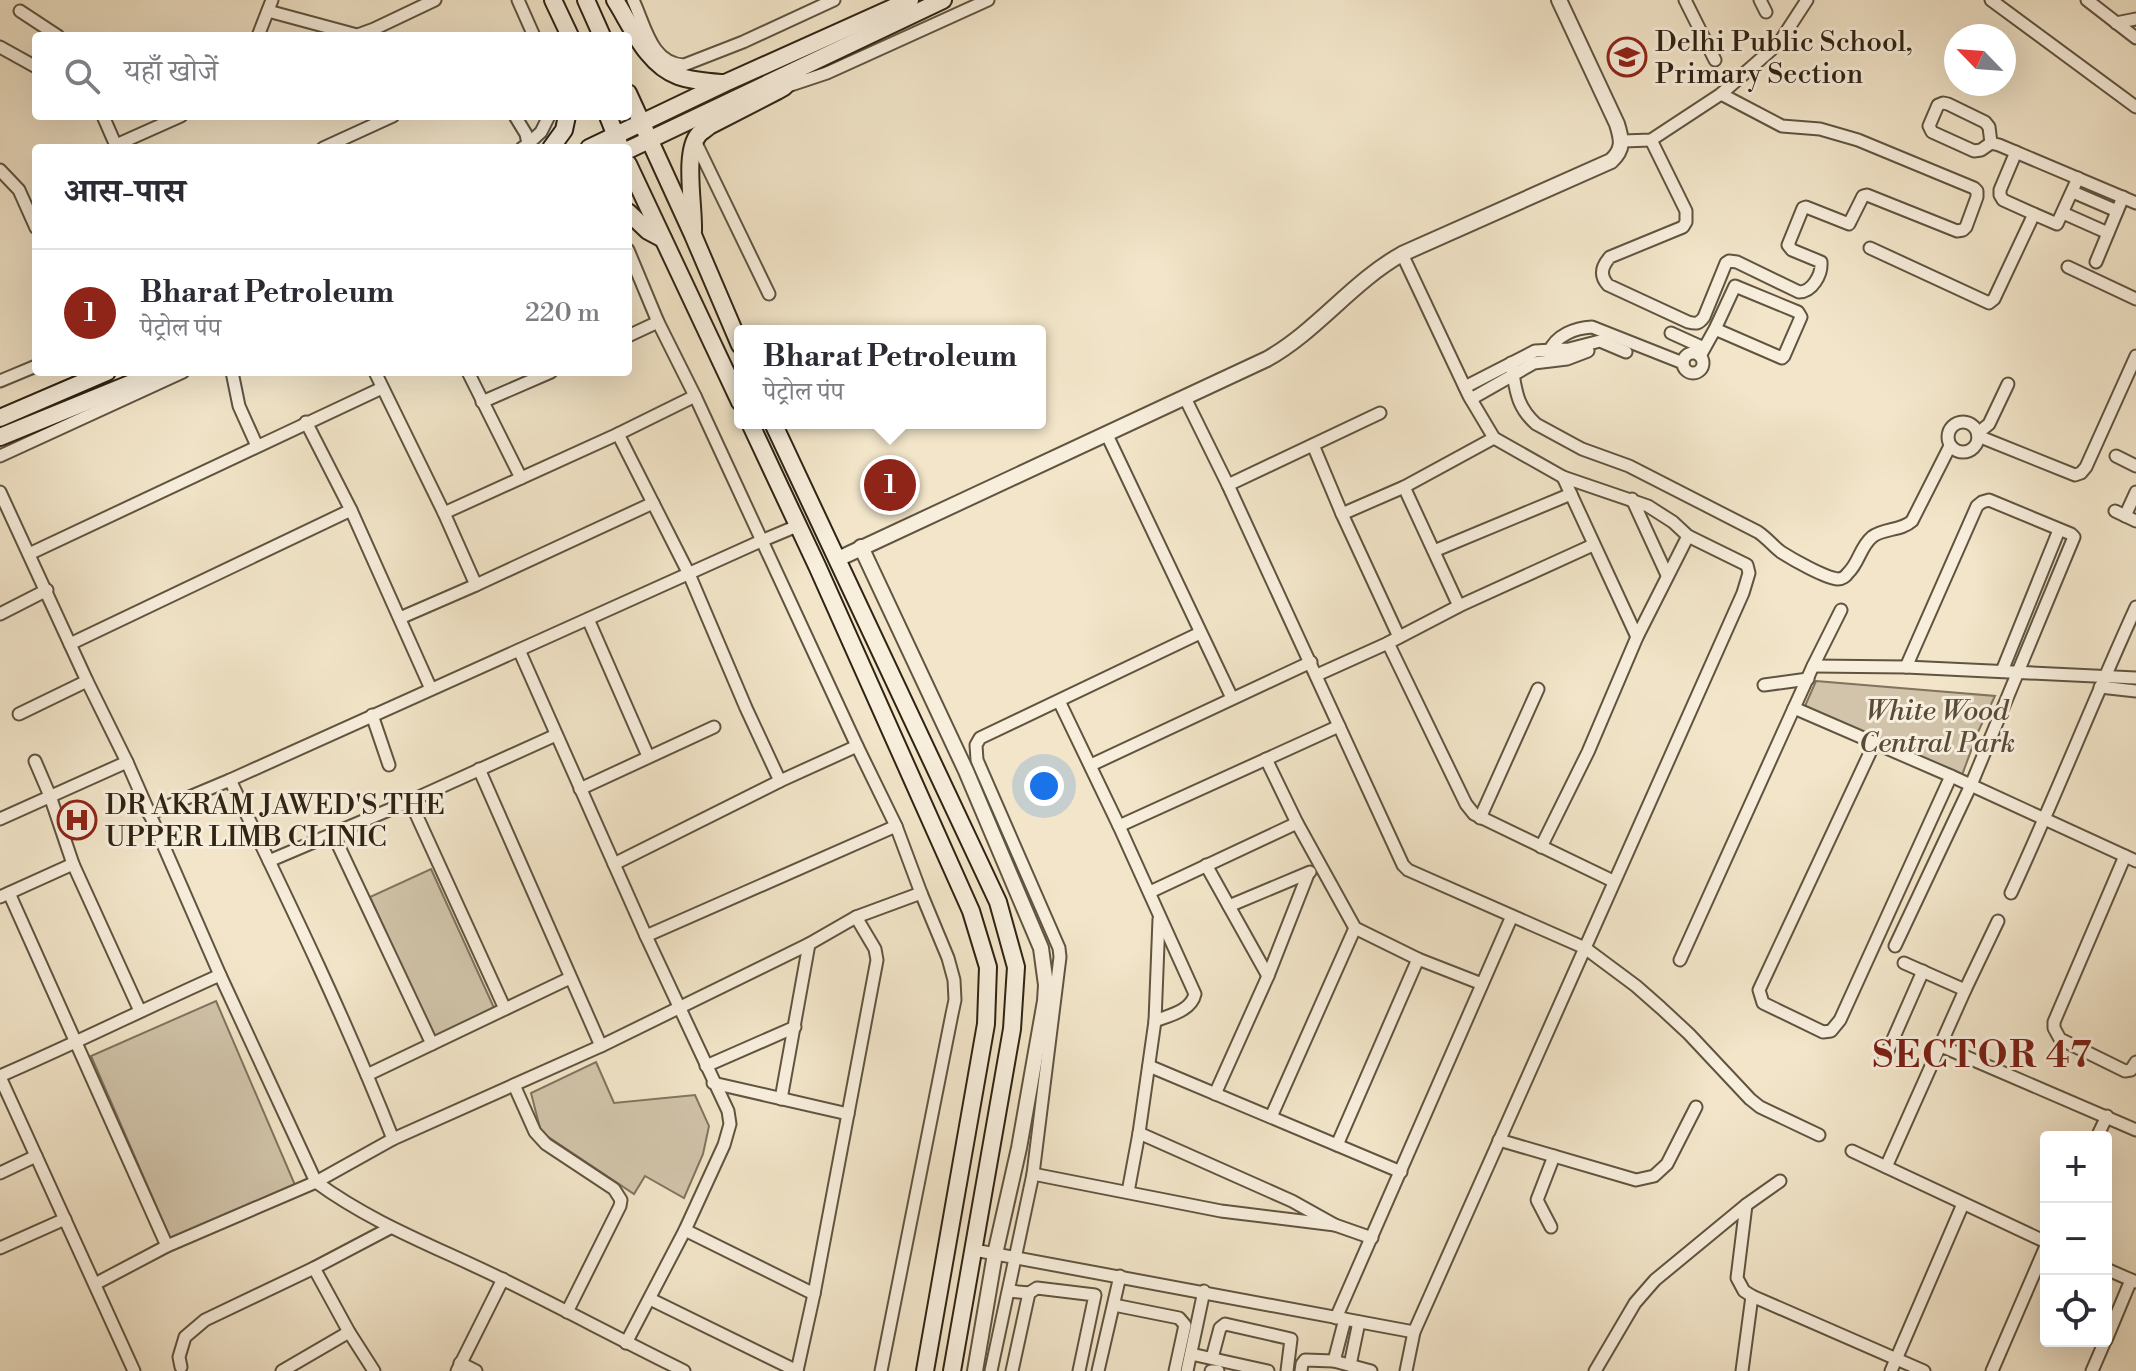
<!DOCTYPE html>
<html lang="hi">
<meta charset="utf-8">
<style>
:root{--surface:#fff;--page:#f7f7f7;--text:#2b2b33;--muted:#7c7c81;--line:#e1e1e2;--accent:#8f2418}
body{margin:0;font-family:"Libre Bodoni","Noto Serif Devanagari",serif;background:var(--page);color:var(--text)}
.controls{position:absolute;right:24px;bottom:24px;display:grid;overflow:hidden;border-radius:8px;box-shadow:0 8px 32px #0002}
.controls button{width:72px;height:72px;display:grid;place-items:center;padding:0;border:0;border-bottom:2px solid var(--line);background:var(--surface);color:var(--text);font:40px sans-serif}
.compass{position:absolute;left:1944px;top:24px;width:72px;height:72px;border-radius:50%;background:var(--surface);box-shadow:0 8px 32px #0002;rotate:295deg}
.you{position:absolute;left:1044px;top:786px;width:28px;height:28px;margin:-20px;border:6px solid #fff;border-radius:50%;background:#1a73e8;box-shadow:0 0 0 12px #1a73e833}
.badge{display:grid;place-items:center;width:52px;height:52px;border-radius:50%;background:var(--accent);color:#fff;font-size:26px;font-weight:700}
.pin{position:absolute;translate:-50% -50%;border:4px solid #fff;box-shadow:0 2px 8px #0006}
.popup{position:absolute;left:734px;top:325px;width:312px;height:104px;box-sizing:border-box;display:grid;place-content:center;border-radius:8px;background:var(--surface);filter:drop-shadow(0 2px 6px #0005);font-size:26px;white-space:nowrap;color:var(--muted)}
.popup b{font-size:30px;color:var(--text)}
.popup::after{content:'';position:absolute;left:50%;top:100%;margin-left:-16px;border:16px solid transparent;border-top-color:var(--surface)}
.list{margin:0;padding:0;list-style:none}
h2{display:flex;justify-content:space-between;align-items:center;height:104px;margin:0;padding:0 32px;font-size:34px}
h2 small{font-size:26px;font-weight:400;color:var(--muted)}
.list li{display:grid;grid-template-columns:52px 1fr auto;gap:24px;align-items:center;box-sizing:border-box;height:128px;padding:0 32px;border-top:2px solid var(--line)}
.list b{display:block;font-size:30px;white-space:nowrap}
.list p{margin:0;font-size:26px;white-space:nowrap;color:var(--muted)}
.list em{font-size:26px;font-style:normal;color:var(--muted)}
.icon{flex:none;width:44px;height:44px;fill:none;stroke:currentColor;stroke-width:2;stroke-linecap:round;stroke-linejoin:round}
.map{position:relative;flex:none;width:2136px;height:1371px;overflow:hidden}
.search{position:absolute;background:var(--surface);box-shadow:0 8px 32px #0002;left:32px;top:32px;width:600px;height:88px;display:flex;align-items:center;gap:20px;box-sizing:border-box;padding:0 28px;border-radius:8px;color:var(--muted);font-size:30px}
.panel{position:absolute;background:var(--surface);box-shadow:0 8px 32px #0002;left:32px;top:144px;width:600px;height:232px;border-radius:8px}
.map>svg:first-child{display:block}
.green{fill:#d1c4aa;stroke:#80745e;stroke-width:2}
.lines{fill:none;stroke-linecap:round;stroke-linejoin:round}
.minor-casing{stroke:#605440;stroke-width:15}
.tertiary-casing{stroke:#605440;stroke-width:18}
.secondary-casing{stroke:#2f2313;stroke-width:20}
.minor{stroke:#f7eedc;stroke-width:11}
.tertiary{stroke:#f7eedc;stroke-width:14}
.secondary{stroke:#f7eedc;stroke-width:16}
.labels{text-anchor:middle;stroke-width:6;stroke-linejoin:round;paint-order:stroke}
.poi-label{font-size:28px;fill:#2f2313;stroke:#f7eedc;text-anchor:start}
.park-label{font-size:28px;font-style:italic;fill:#584b39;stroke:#f7eedc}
.district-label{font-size:36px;font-weight:bold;letter-spacing:2px;fill:#7a1f14;stroke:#f7eedc}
</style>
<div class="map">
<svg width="2136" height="1371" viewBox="0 0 2136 1371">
<rect width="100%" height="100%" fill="#f2e5c9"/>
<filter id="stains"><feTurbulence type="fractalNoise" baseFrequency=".0025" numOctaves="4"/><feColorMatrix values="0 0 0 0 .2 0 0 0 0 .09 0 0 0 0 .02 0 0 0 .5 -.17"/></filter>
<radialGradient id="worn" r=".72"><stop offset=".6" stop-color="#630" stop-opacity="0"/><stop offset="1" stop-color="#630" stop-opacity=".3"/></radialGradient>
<g class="green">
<path d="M 1816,681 L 1995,696 L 1978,732 L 1962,775 L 1885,744 L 1805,706 Z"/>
<path d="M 431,869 L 495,1010 L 434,1038 L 370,897 Z"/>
<path d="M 216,1001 L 295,1185 L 171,1240 L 91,1056 Z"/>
<path d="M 596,1062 L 614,1103 L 695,1095 L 709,1126 L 703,1154 L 684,1198 L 645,1176 L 634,1194 L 541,1132 L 531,1093 Z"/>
</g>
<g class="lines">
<defs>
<g id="minor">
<path d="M 518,0 L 534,36"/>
<path d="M 633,0 C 645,25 651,64 684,65 L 743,42 L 834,0"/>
<path d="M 1685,0 L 1715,60"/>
<path d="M 1760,0 L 1766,12"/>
<path d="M 1991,0 L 2136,107"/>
<path d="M 2087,0 L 2136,38"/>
<path d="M 20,11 L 58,36"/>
<path d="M 268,11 L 357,35"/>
<path d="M 2116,23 L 2136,19"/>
<path d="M 258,36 L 272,0"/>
<path d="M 355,36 L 374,29 L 435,0"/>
<path d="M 0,47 L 36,67"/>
<path d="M 785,87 L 827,73 L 988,0"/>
<path d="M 103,116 L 117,148"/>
<path d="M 515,116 L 526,134 L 528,144 L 522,148"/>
<path d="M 1651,140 L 1686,211 L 1686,222 L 1683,227 L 1610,257 C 1602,266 1599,275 1608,285 L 1688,322 C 1696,324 1699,324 1704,317 L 1726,263 L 1729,261 L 1737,262 L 1799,292 C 1812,292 1822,275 1821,262 L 1792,250 L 1788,245 L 1803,208 L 1806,207 L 1849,224 L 1863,196 L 1867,195 L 1957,231 L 1963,230 L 1966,227 L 1977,197 L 1977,191 L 1974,188 L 1858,140 L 1820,129 L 1782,126 L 1721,94"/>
<path d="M 695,141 L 769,294"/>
<path d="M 1623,141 L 1651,140 L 1721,94 L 1779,43 L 1807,0"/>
<path d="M 1991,143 L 1989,127 L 1985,122 L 1948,104 L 1943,103 L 1938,105 L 1929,126 L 1932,132 L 1974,151 L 1981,150 L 1991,143 L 1999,145 L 2136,203"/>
<path d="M 528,144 L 541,132 L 549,116"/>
<path d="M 116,145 L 181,116"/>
<path d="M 323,148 L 393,116"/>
<path d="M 2016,152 L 2000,190 L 2000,195 L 2003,200 L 2034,214"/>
<path d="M 0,170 L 19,190 L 36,228"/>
<path d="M 2073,192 L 2117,211"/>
<path d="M 2063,213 L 2108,233"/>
<path d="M 1870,248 L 1989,303 L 1994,299 L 2034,214 L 2057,224 L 2078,178"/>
<path d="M 628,250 L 658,322 L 695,396 L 857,746 L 896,826 L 921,893 L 948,958 L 954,980 L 955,1000 L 952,1014 L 881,1371"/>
<path d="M 1402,254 L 1469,396 L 1494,438 L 1563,477 L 1648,506 L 1673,522 L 1688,536 L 1747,565 L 1749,573 L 1743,593 L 1414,1332 L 1406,1371"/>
<path d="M 2096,262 L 2123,197"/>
<path d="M 2068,267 L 2136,299"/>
<path d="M 1671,333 L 1704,348"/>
<path d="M 628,336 L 658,322"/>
<path d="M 1549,352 C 1556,335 1575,328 1592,327 L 1683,363"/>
<circle cx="1693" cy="363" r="10"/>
<path d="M 1700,356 L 1715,329 L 1735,286 L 1798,312 L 1801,317 L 1784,356 L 1782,358 L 1715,329"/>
<path d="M 1511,363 C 1516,388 1515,405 1536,424 L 1582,449 L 1629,466 L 1758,532 C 1767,538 1773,546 1781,552 C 1792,559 1825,578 1838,579 C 1842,579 1846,576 1848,573 C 1859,563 1860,547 1872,537 C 1883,528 1901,531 1912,521 L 1950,446"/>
<path d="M 232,372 L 239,406 L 257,446"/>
<path d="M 375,372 L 444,513 L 476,585"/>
<path d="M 468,372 L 521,478"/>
<path d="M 0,381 L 36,366"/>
<path d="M 1465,387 L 1535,351 L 1569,349 L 1600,341 L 1626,352"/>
<path d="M 1185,398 L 1228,485 L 1403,865 L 1408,870 L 1585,948 L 1636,986 L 1661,1008 L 1689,1034 L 1750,1099 L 1760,1107 L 1819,1135"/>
<path d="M 1471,399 L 1534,363 L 1567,359 L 1588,351"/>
<path d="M 482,402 L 551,372"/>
<circle cx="1963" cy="437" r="15"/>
<path d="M 306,422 L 351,510 L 431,689"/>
<path d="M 1978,433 L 1989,424 L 2008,384"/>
<path d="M 618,434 L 689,574 L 746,708 L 780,781"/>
<path d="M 1107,435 L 1232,698"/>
<path d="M 1978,436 L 2075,475 L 2081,473 L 2086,467 L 2136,356"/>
<path d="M 1313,445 L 1342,514 L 1399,637"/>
<path d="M 0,456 L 183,372"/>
<path d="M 2116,456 L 2136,466"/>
<path d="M 1563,477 L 1637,637"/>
<path d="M 1228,485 L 1380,413"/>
<path d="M 1404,487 L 1459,606"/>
<path d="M 0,492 L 87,681 L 127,762 L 220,975 L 316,1182 C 373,1224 439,1248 502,1279 C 563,1309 623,1341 684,1371"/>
<path d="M 1632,499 L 1667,575"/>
<path d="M 2115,511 L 2136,521"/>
<path d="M 444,513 L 618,434 L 695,396"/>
<path d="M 1342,514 L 1404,487 L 1494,438"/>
<path d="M 2125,516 L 2136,492"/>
<path d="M 1434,551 L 1571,494"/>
<path d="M 29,554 L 382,388"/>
<path d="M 0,614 L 47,590"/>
<path d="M 400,618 L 476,585 L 653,503"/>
<path d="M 588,619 L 648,756"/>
<path d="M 1388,643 L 1466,804 L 1474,814 L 1613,881"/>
<path d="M 70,644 L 351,510"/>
<path d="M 519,650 L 646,936 L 728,1111 L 730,1124 L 724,1145 L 685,1230 L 626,1343"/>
<path d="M 1813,666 L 1906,667 L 2136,678"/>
<path d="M 2002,671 L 2059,530"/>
<path d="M 1317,675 L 1388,643 L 1459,606 L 1593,545"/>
<path d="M 1764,685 L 1808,679"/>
<path d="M 2100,687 L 2136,691"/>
<path d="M 1059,701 L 1119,826 L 1195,994 C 1191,1011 1170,1015 1155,1021"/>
<path d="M 1794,708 L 1951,776 L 2136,861"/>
<path d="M 19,714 L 87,681"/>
<path d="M 372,715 L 389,765"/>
<path d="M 1875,742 L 1759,990 L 1763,1003 L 1823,1032 L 1831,1031 L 1840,1020 L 1951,776"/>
<path d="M 1266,759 L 1297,823 L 1355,928 L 1418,959 L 1482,984"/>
<path d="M 35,761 L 50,796 L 73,864 L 140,1011"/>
<path d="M 1091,765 L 1311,662"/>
<path d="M 479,769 L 601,1046"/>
<path d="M 230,780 C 287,898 345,1017 393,1139"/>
<path d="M 580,789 L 714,727"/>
<path d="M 410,801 L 505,1009"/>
<path d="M 149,814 L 230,780 L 761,541 L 797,526"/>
<path d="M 1480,818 L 1538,689"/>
<path d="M 0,819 L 127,762"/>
<path d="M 1119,826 L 1339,726"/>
<path d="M 332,832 L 432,1044"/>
<path d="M 1541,847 L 1588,752 L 1637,637 L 1688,536"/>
<path d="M 2125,856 L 2054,1022 L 2054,1028 L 2060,1039 L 2125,1071 L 2131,1070 L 2136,1062"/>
<path d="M 269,861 L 410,801 L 556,735"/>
<path d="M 614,864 L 780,781 L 857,746"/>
<path d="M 1206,865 L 1268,976"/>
<path d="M 1150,892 L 1297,823"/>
<path d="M 9,893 L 167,1246"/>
<path d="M 2011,893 C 2055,798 2093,701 2136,607"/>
<path d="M 0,897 L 73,864"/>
<path d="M 1229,906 L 1310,872"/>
<path d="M 646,936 L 896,826"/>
<path d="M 1895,946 L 1971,785 L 2074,537 L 2071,534 L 1989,500 L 1982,502 L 1977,506 L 1906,667"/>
<path d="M 1680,960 L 1813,666 L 1841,610"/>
<path d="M 1904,963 L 1965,990"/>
<path d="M 1941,1046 L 2136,1130"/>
<path d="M 1883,1062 L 1923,971"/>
<path d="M 706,1066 L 795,1027"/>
<path d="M 1149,1066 L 1401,1172"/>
<path d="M 367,1075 L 570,978"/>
<path d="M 0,1076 C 74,1044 146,1008 220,975"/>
<path d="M 0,1077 L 134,1371"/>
<path d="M 713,1083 L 848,1114"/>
<path d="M 514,1085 L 535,1132 L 546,1144 L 614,1189 L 621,1200 L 620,1206 L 567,1312"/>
<path d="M 1215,1094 L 1268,976 L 1308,874"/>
<path d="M 781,1099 L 809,944"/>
<path d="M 1271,1117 L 1355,928"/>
<path d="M 1139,1133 L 1292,1201 L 1335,1225 L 1372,1238"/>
<path d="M 2097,1137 L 2107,1116"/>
<path d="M 1499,1140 L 1636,1180 L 1654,1176 L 1667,1164 L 1696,1107"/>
<path d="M 1337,1145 L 1418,959"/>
<path d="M 1852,1151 L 2046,1242"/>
<path d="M 1886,1167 L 1965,990 L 1998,921"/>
<path d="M 0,1173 L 36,1156"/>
<path d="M 1033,1174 L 1221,1211 L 1335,1225"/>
<path d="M 1128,1192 L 1139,1133 L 1155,1021 L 1159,919"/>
<path d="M 1746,1205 L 1737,1278 L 1744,1291 L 1752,1296 L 1924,1371"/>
<path d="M 1551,1227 L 1537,1200 L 1554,1156"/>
<path d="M 685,1230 L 814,1294"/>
<path d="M 0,1248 L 65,1219"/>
<path d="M 974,1250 L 1414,1332"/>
<path d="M 314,1268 L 349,1332 L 374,1371"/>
<path d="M 2106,1269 L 2136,1282"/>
<path d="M 95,1284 L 167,1246 L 316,1182 L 393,1139 L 601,1046 L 809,944 L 856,917 L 921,893"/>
<path d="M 1009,1291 L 1029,1293 L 1012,1371"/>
<path d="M 1029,1293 L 1037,1288 L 1095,1295 L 1079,1371"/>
<path d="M 650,1299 L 797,1371"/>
<path d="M 1114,1305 L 1179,1318 L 1185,1325 L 1175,1371"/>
<path d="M 1336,1318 L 1512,916"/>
<path d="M 2106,1340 L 2131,1280"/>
<path d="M 1191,1354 L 1268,1371"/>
<path d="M 1212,1358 L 1220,1328 L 1225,1324 L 1291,1339 L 1287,1371"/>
<path d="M 1334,1361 L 1345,1319"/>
<path d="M 460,1363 L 476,1371"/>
<path d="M 1350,1365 L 1359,1322"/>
<path d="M 181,1367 L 179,1357 L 185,1337 L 205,1320 L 314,1268 L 390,1228"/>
<path d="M 282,1371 L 349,1332"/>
<path d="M 457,1371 L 503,1279"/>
<path d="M 797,1371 L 814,1294 L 877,960 L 875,949 L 856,917"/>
<path d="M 991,1371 L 1033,1174 L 1060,957 L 1059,948 L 977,760 L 976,745 L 980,738 L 1200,633"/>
<path d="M 1098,1371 L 1120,1276"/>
<path d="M 1187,1371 L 1204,1291"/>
<path d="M 1211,1371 L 1218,1371"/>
<path d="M 1301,1371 L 1302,1364 L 1305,1360 L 1334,1361 L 1371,1371"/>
<path d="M 1595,1371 L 1635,1303 L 1655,1280 L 1746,1205 L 1780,1181"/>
<path d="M 1742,1371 L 1752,1296"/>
<path d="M 1891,1371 L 1963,1204"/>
<path d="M 1992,1371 L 2046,1246"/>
<path d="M 2092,1371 L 2105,1341"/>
</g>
<g id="tertiary">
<path d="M 861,547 L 966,771 L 1041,948 L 1046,985 L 1045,1001 L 1019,1148 L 995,1254 L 975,1371"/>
<path d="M 838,559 L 1267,359 C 1317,331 1352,282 1402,254 L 1611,161 C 1624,149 1622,140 1617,124 L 1559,0"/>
</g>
<g id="secondary">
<path d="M 553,0 L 570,36"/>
<path d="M 586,0 L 602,36"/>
<path d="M 615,0 C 632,27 647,65 678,76 C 692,81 708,82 722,83"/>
<path d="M 628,93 L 693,235 L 740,345"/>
<path d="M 608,116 L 619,144"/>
<path d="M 551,148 L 564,130 L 567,116"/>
<path d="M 589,148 L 725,83 L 910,0"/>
<path d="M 628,150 L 943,0"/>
<path d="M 628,164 L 740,402"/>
<path d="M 628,212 L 648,231 L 663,239"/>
<path d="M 693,231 C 694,206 683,152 699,134 C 702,131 706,129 709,126 L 777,91 L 784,87 L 798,72"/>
<path d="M 0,418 L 107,372"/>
<path d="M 750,423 L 818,568 L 971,911 L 988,967 L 986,1024 L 925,1371"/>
<path d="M 773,423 L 998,902 L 1016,967 L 1012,1029 L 952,1371"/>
<path d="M 0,437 L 159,372"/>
</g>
</defs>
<use href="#minor" class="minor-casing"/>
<use href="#tertiary" class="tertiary-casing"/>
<use href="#secondary" class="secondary-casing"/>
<use href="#minor" class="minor"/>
<use href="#tertiary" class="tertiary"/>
<use href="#secondary" class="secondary"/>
</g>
<defs>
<symbol id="school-ring" viewBox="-11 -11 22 22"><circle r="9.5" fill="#f7eedc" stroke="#8f2418" stroke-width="1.5"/><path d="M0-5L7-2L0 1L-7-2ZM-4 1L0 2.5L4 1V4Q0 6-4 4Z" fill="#8f2418"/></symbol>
<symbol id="hospital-ring" viewBox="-11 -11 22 22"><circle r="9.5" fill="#f7eedc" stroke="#8f2418" stroke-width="1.5"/><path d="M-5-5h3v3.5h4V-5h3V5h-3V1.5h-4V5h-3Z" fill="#8f2418"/></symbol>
</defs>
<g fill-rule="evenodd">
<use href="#school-ring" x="1605" y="35" width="44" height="44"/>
<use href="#hospital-ring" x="55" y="798" width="44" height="44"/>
</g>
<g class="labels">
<g class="poi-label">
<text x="1655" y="51">Delhi Public School,<tspan x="1655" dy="32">Primary Section</tspan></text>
<text x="105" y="814">DR AKRAM JAWED'S THE<tspan x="105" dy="32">UPPER LIMB CLINIC</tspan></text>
</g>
<g class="park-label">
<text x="1937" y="720">White Wood<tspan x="1937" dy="32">Central Park</tspan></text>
</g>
<g class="district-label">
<text x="1983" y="1067">SECTOR 47</text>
</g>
</g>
<rect width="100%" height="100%" filter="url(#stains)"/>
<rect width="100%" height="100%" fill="url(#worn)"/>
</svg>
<div class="controls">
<button>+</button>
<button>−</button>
<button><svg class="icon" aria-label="locate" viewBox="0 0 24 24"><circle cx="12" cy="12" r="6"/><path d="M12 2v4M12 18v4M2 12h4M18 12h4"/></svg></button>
</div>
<svg class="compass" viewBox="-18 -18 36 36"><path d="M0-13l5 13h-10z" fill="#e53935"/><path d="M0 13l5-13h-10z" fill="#7c7c81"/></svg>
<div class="you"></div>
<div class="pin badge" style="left:890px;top:485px">1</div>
<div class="popup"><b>Bharat Petroleum</b>पेट्रोल पंप</div>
<div class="search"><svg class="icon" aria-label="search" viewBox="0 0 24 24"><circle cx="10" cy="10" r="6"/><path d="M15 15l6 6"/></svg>यहाँ खोजें</div>
<section class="panel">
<h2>आस-पास<small></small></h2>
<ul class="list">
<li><span class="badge">1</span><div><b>Bharat Petroleum</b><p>पेट्रोल पंप</p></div><em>220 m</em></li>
</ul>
</section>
</div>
